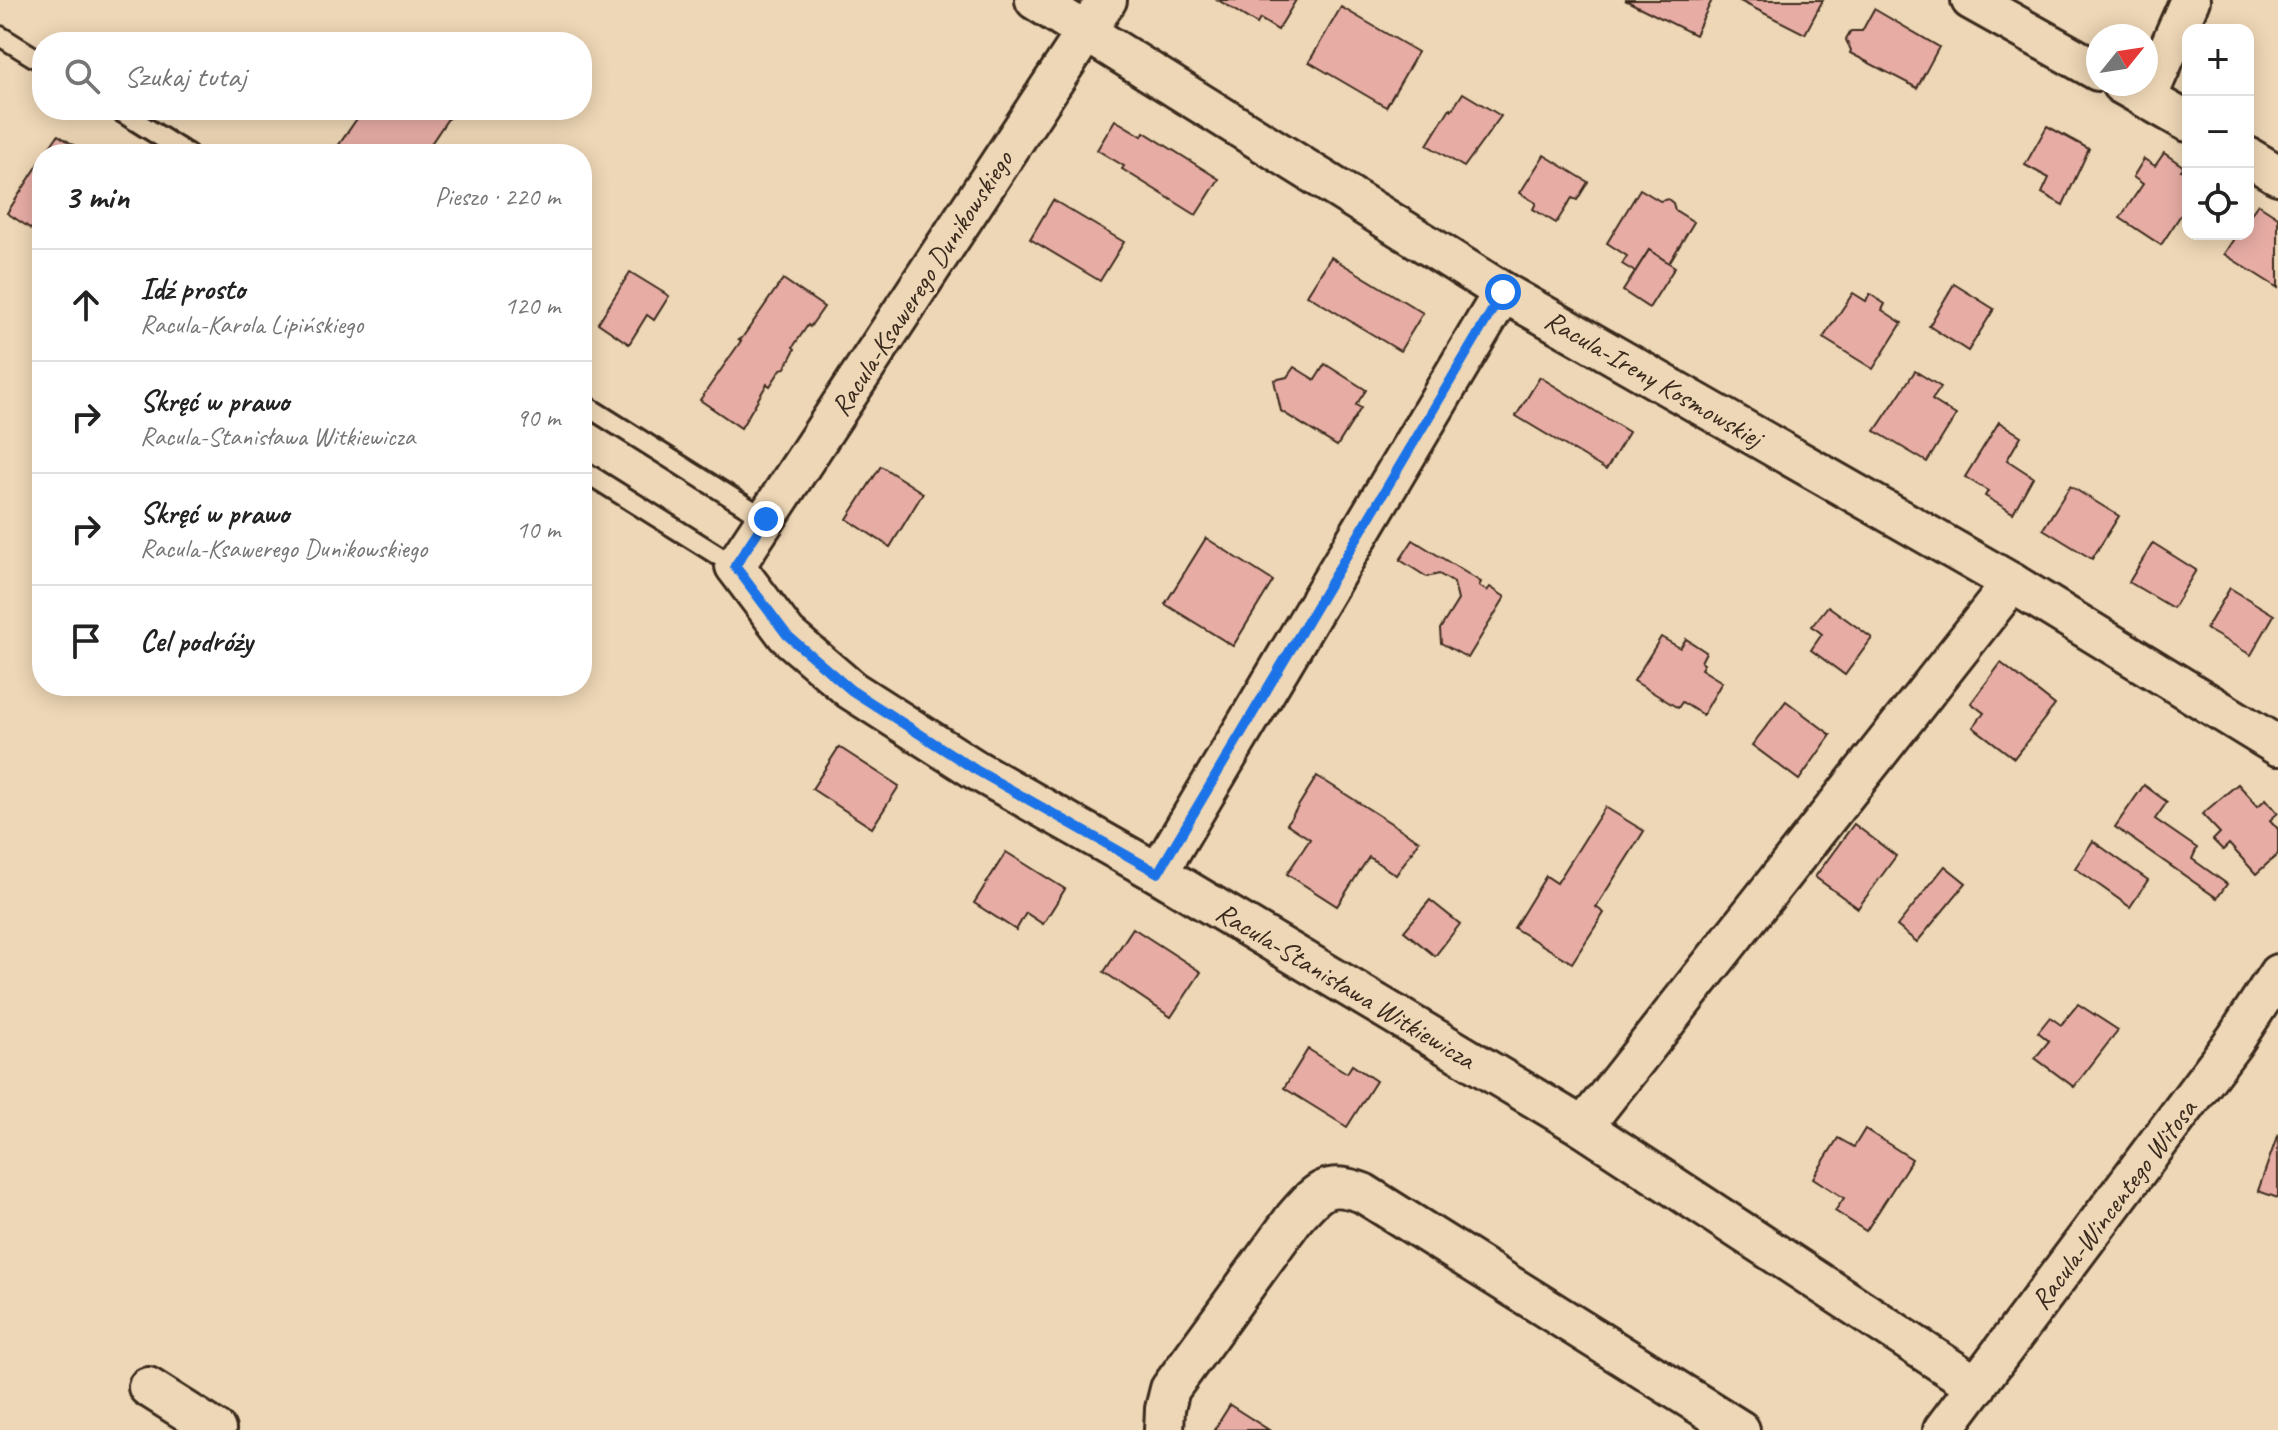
<!DOCTYPE html>
<html lang="pl">
<meta charset="utf-8">
<style>
:root{--surface:#fff;--page:#f6f6f6;--text:#222;--muted:#767676;--line:#e0e0e0}
body{margin:0;font-family:Caveat,sans-serif;background:var(--page);color:var(--text)}
.controls{position:absolute;right:24px;top:24px;display:grid;overflow:hidden;border-radius:16px;box-shadow:0 4px 20px #0003}
.controls button{width:72px;height:72px;display:grid;place-items:center;padding:0;border:0;border-bottom:2px solid var(--line);background:var(--surface);color:var(--text);font:40px sans-serif}
.compass{position:absolute;left:2086px;top:24px;width:72px;height:72px;border-radius:50%;background:var(--surface);box-shadow:0 4px 20px #0003;rotate:60deg}
.stop{position:absolute;width:24px;height:24px;margin:-18px;border:6px solid #1a73e8;border-radius:50%;background:#fff}
.stop.end{background:#1a73e8;border-color:#fff;box-shadow:0 2px 8px #0008}
.list{margin:0;padding:0;list-style:none}
h2{display:flex;justify-content:space-between;align-items:center;height:104px;margin:0;padding:0 32px;font-size:34px}
h2 small{font-size:26px;font-weight:400;color:var(--muted)}
.list li{display:grid;grid-template-columns:52px 1fr auto;gap:24px;align-items:center;box-sizing:border-box;height:112px;padding:0 32px;border-top:2px solid var(--line)}
.list b{display:block;font-size:30px;white-space:nowrap}
.list p{margin:0;font-size:26px;white-space:nowrap;color:var(--muted)}
.list em{font-size:26px;font-style:normal;color:var(--muted)}
.icon{flex:none;width:44px;height:44px;fill:none;stroke:currentColor;stroke-width:2;stroke-linecap:round;stroke-linejoin:round}
.map{position:relative;flex:none;width:2278px;height:1430px;overflow:hidden}
.search{position:absolute;background:var(--surface);box-shadow:0 4px 20px #0003;left:32px;top:32px;width:560px;height:88px;display:flex;align-items:center;gap:20px;box-sizing:border-box;padding:0 28px;border-radius:32px;color:var(--muted);font-size:30px}
.panel{position:absolute;background:var(--surface);box-shadow:0 4px 20px #0003;left:32px;top:144px;width:560px;height:552px;border-radius:32px}
.map>svg:first-child{display:block}
.building{fill:#e7ada5;stroke:#3b2a1e;stroke-width:2}
.lines{fill:none;stroke-linecap:round;stroke-linejoin:round}
.service-casing{stroke:#3b2a1e;stroke-width:24}
.minor-casing{stroke:#3b2a1e;stroke-width:44}
.service{stroke:#eed7b6;stroke-width:18}
.minor{stroke:#eed7b6;stroke-width:38}
.route{stroke:#1a73e8;stroke-width:10}
.labels{text-anchor:middle;stroke-width:6;stroke-linejoin:round;paint-order:stroke}
.street-label{font-size:28px;fill:#3b2a1e;stroke:#eed7b6}
</style>
<div class="map">
<svg width="2278" height="1430" viewBox="0 0 2278 1430">
<rect width="100%" height="100%" fill="#eed7b6"/>
<filter id="ink" filterUnits="userSpaceOnUse"><feTurbulence type="fractalNoise" baseFrequency=".0125" numOctaves="2"/><feDisplacementMap in="SourceGraphic" scale="16" xChannelSelector="R" yChannelSelector="G"/><feConvolveMatrix kernelMatrix="1 2 1 2 8 2 1 2 1" color-interpolation-filters="sRGB"/></filter>
<g filter="url(#ink)">
<g class="building">
<path d="M 1218,0 L 1296,0 L 1278,30 L 1260,19 L 1257,24 Z"/>
<path d="M 1625,0 L 1712,0 L 1695,35 Z"/>
<path d="M 1738,0 L 1823,0 L 1805,34 Z"/>
<path d="M 1341,7 L 1418,52 L 1386,107 L 1309,62 Z"/>
<path d="M 1874,9 L 1939,47 L 1917,88 L 1850,53 L 1851,50 L 1846,40 L 1851,31 L 1862,31 Z"/>
<path d="M 1463,93 L 1501,116 L 1464,167 L 1427,145 L 1450,108 L 1452,110 Z"/>
<path d="M 363,110 L 439,110 L 449,117 L 424,154 L 344,154 L 336,149 Z"/>
<path d="M 1115,120 L 1142,136 L 1144,132 L 1219,179 L 1196,215 L 1122,169 L 1124,166 L 1097,150 Z"/>
<path d="M 2047,126 L 2089,149 L 2063,205 L 2042,193 L 2049,178 L 2025,165 Z"/>
<path d="M 58,135 L 88,154 L 45,154 Z"/>
<path d="M 2164,153 L 2184,167 L 2181,170 L 2188,175 L 2188,204 L 2161,245 L 2120,218 L 2143,184 L 2133,177 L 2144,159 L 2155,166 Z"/>
<path d="M 1544,155 L 1588,182 L 1577,200 L 1572,198 L 1556,223 L 1533,209 L 1536,203 L 1520,193 Z"/>
<path d="M 42,159 L 42,236 L 7,213 Z"/>
<path d="M 1640,189 L 1660,201 L 1668,199 L 1673,203 L 1675,210 L 1694,222 L 1669,263 L 1649,250 L 1635,272 L 1622,264 L 1627,256 L 1607,243 Z"/>
<path d="M 1053,200 L 1124,242 L 1100,281 L 1030,239 Z"/>
<path d="M 2258,204 L 2278,217 L 2278,288 L 2224,254 L 2237,234 L 2248,234 L 2248,218 Z"/>
<path d="M 1649,250 L 1675,267 L 1649,308 L 1623,291 Z"/>
<path d="M 1331,257 L 1423,313 L 1400,351 L 1307,295 Z"/>
<path d="M 630,272 L 669,296 L 654,320 L 647,315 L 629,344 L 598,323 Z"/>
<path d="M 783,279 L 824,307 L 810,327 L 808,325 L 793,347 L 795,349 L 785,368 L 781,369 L 770,386 L 767,384 L 741,428 L 700,400 L 741,341 L 739,340 L 742,338 Z"/>
<path d="M 1954,284 L 1994,309 L 1968,351 L 1929,326 Z"/>
<path d="M 1853,293 L 1866,301 L 1870,294 L 1885,304 L 1882,310 L 1902,323 L 1873,369 L 1823,338 Z"/>
<path d="M 1325,364 L 1366,390 L 1356,405 L 1361,408 L 1337,446 L 1281,411 L 1274,380 L 1287,377 L 1294,367 L 1315,380 Z"/>
<path d="M 1915,371 L 1941,387 L 1932,400 L 1956,415 L 1927,462 L 1875,431 Z"/>
<path d="M 1540,377 L 1629,432 L 1606,470 L 1516,416 Z"/>
<path d="M 1999,422 L 2021,436 L 2007,460 L 2033,477 L 2013,513 L 1985,496 L 1988,491 L 1965,477 Z"/>
<path d="M 881,466 L 923,493 L 890,547 L 847,519 Z"/>
<path d="M 2070,486 L 2119,516 L 2092,559 L 2043,529 Z"/>
<path d="M 1206,538 L 1273,581 L 1233,646 L 1165,604 Z"/>
<path d="M 1413,540 L 1481,582 L 1479,586 L 1487,591 L 1490,587 L 1505,597 L 1468,658 L 1441,643 L 1440,629 L 1458,600 L 1454,583 L 1439,574 L 1427,577 L 1400,560 Z"/>
<path d="M 2153,543 L 2196,570 L 2173,608 L 2129,582 Z"/>
<path d="M 2230,588 L 2274,615 L 2251,655 L 2206,629 Z"/>
<path d="M 1828,606 L 1872,638 L 1845,675 L 1811,650 L 1822,634 L 1812,626 Z"/>
<path d="M 1661,637 L 1680,648 L 1686,639 L 1706,652 L 1701,662 L 1704,664 L 1701,669 L 1722,682 L 1703,715 L 1682,702 L 1678,708 L 1634,681 Z"/>
<path d="M 2001,663 L 2055,705 L 2014,758 L 1973,727 L 1984,713 L 1971,703 Z"/>
<path d="M 1786,701 L 1831,735 L 1799,780 L 1752,745 Z"/>
<path d="M 839,747 L 899,786 L 872,828 L 812,789 Z"/>
<path d="M 1317,776 L 1419,841 L 1396,875 L 1369,857 L 1337,906 L 1287,874 L 1310,839 L 1287,824 Z"/>
<path d="M 2238,784 L 2258,806 L 2266,799 L 2278,813 L 2270,820 L 2278,829 L 2278,854 L 2256,874 L 2229,844 L 2223,850 L 2213,840 L 2220,833 L 2202,814 Z"/>
<path d="M 2144,785 L 2167,802 L 2155,819 L 2197,848 L 2192,859 L 2227,884 L 2217,898 L 2115,827 Z"/>
<path d="M 1605,807 L 1644,831 L 1596,907 L 1604,913 L 1572,963 L 1514,928 L 1546,876 L 1557,883 Z"/>
<path d="M 1854,824 L 1896,856 L 1858,908 L 1815,877 Z"/>
<path d="M 2093,841 L 2148,880 L 2130,907 L 2075,868 Z"/>
<path d="M 1006,852 L 1065,889 L 1043,924 L 1026,913 L 1016,930 L 974,903 Z"/>
<path d="M 1945,866 L 1966,883 L 1917,942 L 1897,926 Z"/>
<path d="M 1430,900 L 1460,924 L 1435,956 L 1404,931 Z"/>
<path d="M 1133,928 L 1201,972 L 1171,1017 L 1104,972 Z"/>
<path d="M 2078,1004 L 2118,1030 L 2074,1087 L 2035,1058 L 2049,1041 L 2038,1032 L 2050,1017 L 2061,1025 Z"/>
<path d="M 1308,1049 L 1347,1073 L 1352,1065 L 1376,1081 L 1347,1127 L 1284,1088 Z"/>
<path d="M 1865,1129 L 1912,1159 L 1866,1231 L 1835,1211 L 1844,1198 L 1813,1178 L 1838,1138 L 1854,1147 Z"/>
<path d="M 2278,1134 L 2278,1198 L 2258,1191 Z"/>
<path d="M 1230,1405 L 1269,1430 L 1214,1430 Z"/>
</g>
<g class="lines">
<defs>
<g id="service">
<path d="M 0,36 L 42,62"/>
<path d="M 118,110 L 188,154"/>
<path d="M 582,403 L 766,519"/>
<path d="M 582,470 L 735,566"/>
</g>
<g id="minor">
<path d="M 1035,0 L 1503,292 L 2012,583 L 2278,746"/>
<path d="M 1107,0 L 735,566 L 787,635 L 851,690 L 976,770 L 1158,873 L 1583,1127 L 1977,1386"/>
<path d="M 1971,0 L 2098,71"/>
<path d="M 2121,84 L 2188,122"/>
<path d="M 2147,98 L 2190,0"/>
<path d="M 2248,157 L 2278,175"/>
<path d="M 1158,873 L 1503,292"/>
<path d="M 1583,1127 L 2012,583"/>
<path d="M 148,1387 L 216,1430"/>
<path d="M 1164,1430 L 1165,1409 L 1170,1389 L 1295,1217 C 1319,1190 1326,1180 1363,1193 L 1740,1430"/>
<path d="M 1943,1430 L 2235,1040 L 2278,974"/>
</g>
</defs>
<use href="#service" class="service-casing"/>
<use href="#minor" class="minor-casing"/>
<use href="#service" class="service"/>
<use href="#minor" class="minor"/>
</g>
</g>
<g class="lines" filter="url(#ink)">
<path class="route" d="M 766,519 L 735,566 L 787,635 L 851,690 L 976,770 L 1158,873 L 1503,292"/>
</g>
<g class="labels">
<g class="street-label">
<text transform="translate(921 283) rotate(-57)" y="10">Racula-Ksawerego Dunikowskiego</text>
<text transform="translate(1654 378) rotate(30)" y="10">Racula-Ireny Kosmowskiej</text>
<text transform="translate(1346 985) rotate(31)" y="10">Racula-Stanisława Witkiewicza</text>
<text transform="translate(2113 1204) rotate(-53)" y="10">Racula-Wincentego Witosa</text>
</g>
</g>
</svg>
<div class="controls">
<button>+</button>
<button>−</button>
<button><svg class="icon" aria-label="locate" viewBox="0 0 24 24"><circle cx="12" cy="12" r="6"/><path d="M12 2v4M12 18v4M2 12h4M18 12h4"/></svg></button>
</div>
<svg class="compass" viewBox="-18 -18 36 36"><path d="M0-13l5 13h-10z" fill="#e53935"/><path d="M0 13l5-13h-10z" fill="#767676"/></svg>
<div class="stop" style="left:1503px;top:292px"></div>
<div class="stop end" style="left:766px;top:519px"></div>
<div class="search"><svg class="icon" aria-label="search" viewBox="0 0 24 24"><circle cx="10" cy="10" r="6"/><path d="M15 15l6 6"/></svg>Szukaj tutaj</div>
<section class="panel">
<h2>3 min<small>Pieszo · 220 m</small></h2>
<ul class="list">
<li><svg class="icon" aria-label="ahead" viewBox="0 0 24 24"><path d="M12 20V5M6 11l6-6 6 6"/></svg><div><b>Idź prosto</b><p>Racula-Karola Lipińskiego</p></div><em>120 m</em></li>
<li><svg class="icon" aria-label="right" viewBox="0 0 24 24"><path d="M7 20v-9h11M14 6l5 5-5 5"/></svg><div><b>Skręć w prawo</b><p>Racula-Stanisława Witkiewicza</p></div><em>90 m</em></li>
<li><svg class="icon" aria-label="right" viewBox="0 0 24 24"><path d="M7 20v-9h11M14 6l5 5-5 5"/></svg><div><b>Skręć w prawo</b><p>Racula-Ksawerego Dunikowskiego</p></div><em>10 m</em></li>
<li><svg class="icon" aria-label="arrive" viewBox="0 0 24 24"><path d="M6 21V4h12l-3 4 3 4H6"/></svg><div><b>Cel podróży</b></div></li>
</ul>
</section>
</div>
